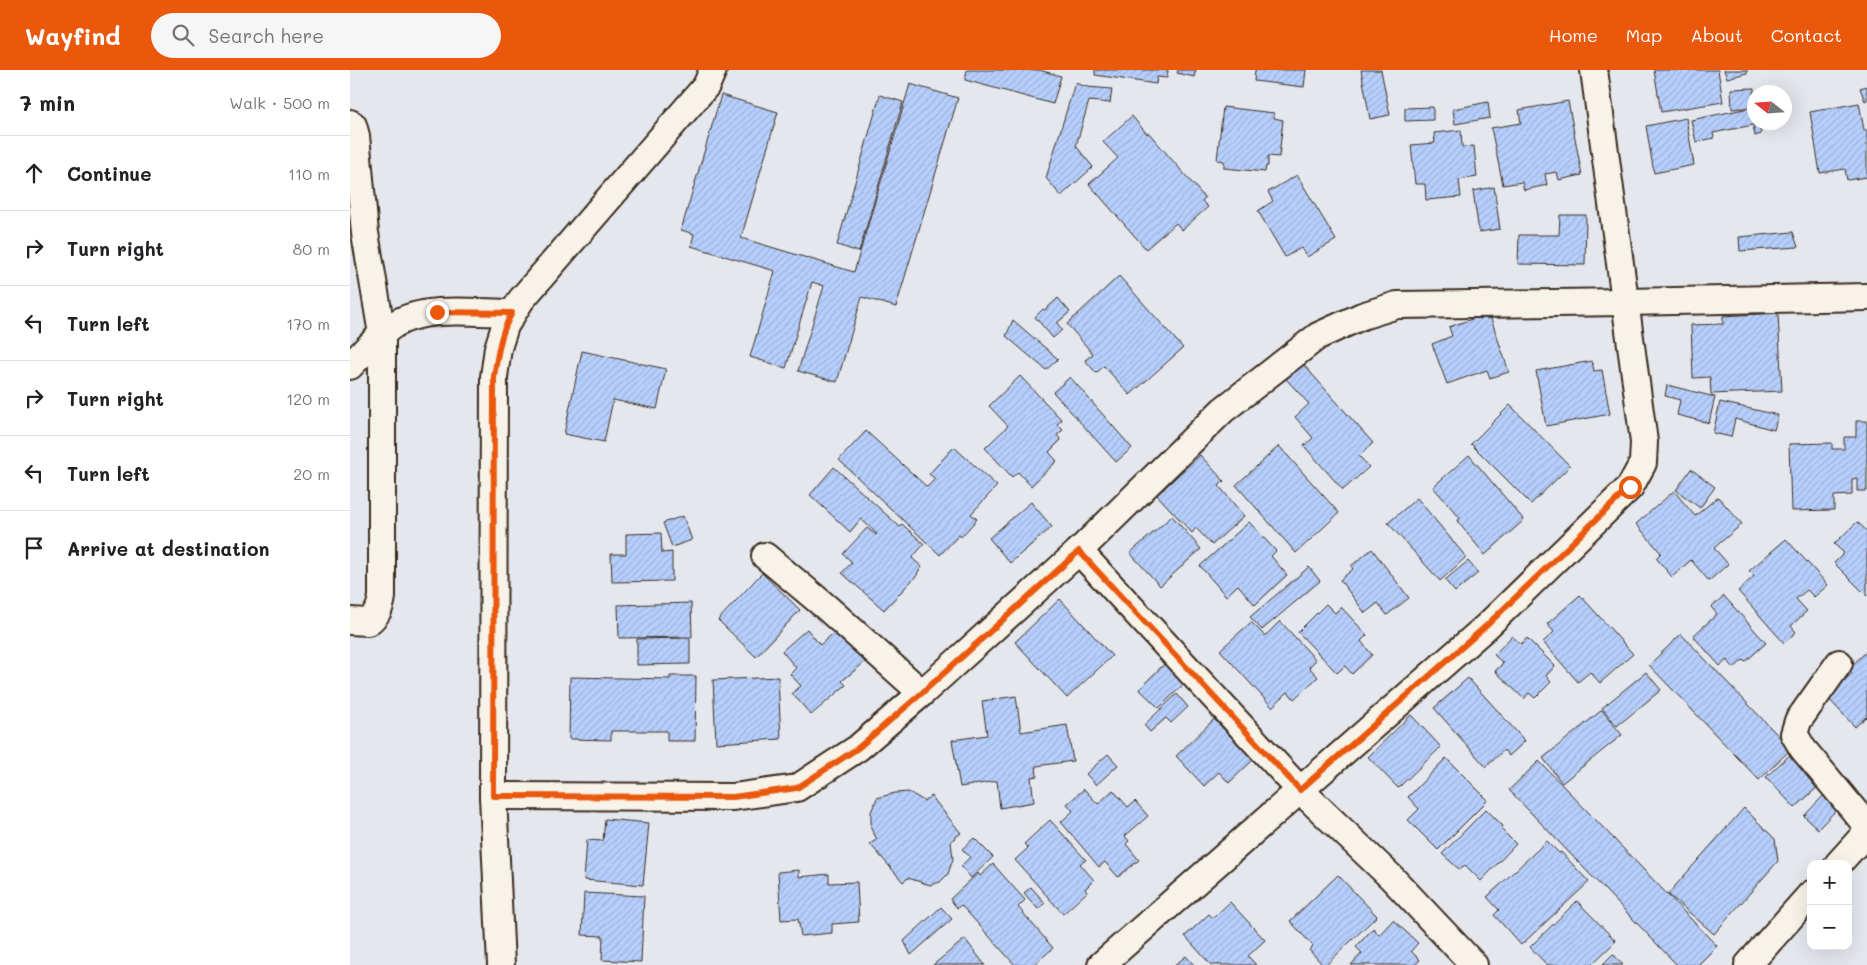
<!DOCTYPE html>
<meta charset="utf-8">
<style>
:root{--surface:#fff;--page:#f6f6f6;--text:#202124;--muted:#757577;--line:#e0e0e0;--accent:#ea580c}
body{margin:0;font-family:Mali,sans-serif;background:var(--page);color:var(--text)}
.controls{position:absolute;right:15px;bottom:15px;display:grid;overflow:hidden;border-radius:10px;box-shadow:0 5px 20px #0002}
.controls button{width:45px;height:45px;display:grid;place-items:center;padding:0;border:0;border-bottom:1px solid var(--line);background:var(--surface);color:var(--text);font:25px sans-serif}
.compass{position:absolute;left:1397px;top:15px;width:45px;height:45px;border-radius:50%;background:var(--surface);box-shadow:0 5px 20px #0002;rotate:287deg}
.stop{position:absolute;width:15px;height:15px;margin:-11px;border:4px solid #ea580c;border-radius:50%;background:#fff}
.stop.end{background:#ea580c;border-color:#fff;box-shadow:0 1px 5px #0008}
.list{margin:0;padding:0;list-style:none}
h2{display:flex;justify-content:space-between;align-items:center;height:65px;margin:0;padding:0 20px;font-size:21px}
h2 small{font-size:16px;font-weight:400;color:var(--muted)}
.list li{display:grid;grid-template-columns:32px 1fr auto;gap:15px;align-items:center;box-sizing:border-box;height:75px;padding:0 20px;border-top:1px solid var(--line)}
.list b{display:block;font-size:19px;white-space:nowrap}
.list em{font-size:16px;font-style:normal;color:var(--muted)}
.icon{flex:none;width:28px;height:28px;fill:none;stroke:currentColor;stroke-width:2;stroke-linecap:round;stroke-linejoin:round}
.map{position:relative;flex:none;width:1517px;height:895px;overflow:hidden}
header{display:flex;align-items:center;gap:30px;box-sizing:border-box;height:70px;padding:0 25px;background:var(--accent);color:#fff}
header strong{font-size:24px}
nav{display:flex;gap:28px;margin-inline-start:auto;font-size:18px}
.search{width:350px;height:45px;background:var(--page);display:flex;align-items:center;gap:12px;box-sizing:border-box;padding:0 18px;border-radius:28px;color:var(--muted);font-size:19px}
main{display:flex}
aside{flex:1;background:var(--surface)}
.map>svg:first-child{display:block}
.building{fill:url(#building-hatch);stroke:#3b2a1e}
.lines{fill:none;stroke-linecap:round;stroke-linejoin:round}
.minor-casing{stroke:#3b2a1e;stroke-width:30}
.minor{stroke:#f7f3e8;stroke-width:26}
.route{stroke:#ea580c;stroke-width:6}
</style>
<header>
<strong>Wayfind</strong>
<div class="search"><svg class="icon" aria-label="search" viewBox="0 0 24 24"><circle cx="10" cy="10" r="6"/><path d="M15 15l6 6"/></svg>Search here</div>
<nav><a>Home</a><a>Map</a><a>About</a><a>Contact</a></nav>
</header>
<main>
<aside>
<h2>7 min<small>Walk · 500 m</small></h2>
<ul class="list">
<li><svg class="icon" aria-label="ahead" viewBox="0 0 24 24"><path d="M12 20V5M6 11l6-6 6 6"/></svg><div><b>Continue</b></div><em>110 m</em></li>
<li><svg class="icon" aria-label="right" viewBox="0 0 24 24"><path d="M7 20v-9h11M14 6l5 5-5 5"/></svg><div><b>Turn right</b></div><em>80 m</em></li>
<li><svg class="icon" aria-label="left" viewBox="0 0 24 24"><path d="M17 20v-9H6M10 6l-5 5 5 5"/></svg><div><b>Turn left</b></div><em>170 m</em></li>
<li><svg class="icon" aria-label="right" viewBox="0 0 24 24"><path d="M7 20v-9h11M14 6l5 5-5 5"/></svg><div><b>Turn right</b></div><em>120 m</em></li>
<li><svg class="icon" aria-label="left" viewBox="0 0 24 24"><path d="M17 20v-9H6M10 6l-5 5 5 5"/></svg><div><b>Turn left</b></div><em>20 m</em></li>
<li><svg class="icon" aria-label="arrive" viewBox="0 0 24 24"><path d="M6 21V4h12l-3 4 3 4H6"/></svg><div><b>Arrive at destination</b></div></li>
</ul>
</aside>
<div class="map">
<svg width="1517" height="895" viewBox="0 0 1517 895">
<defs>
<pattern id="building-hatch" width="6" height="6" patternUnits="userSpaceOnUse" patternTransform="scale(1.25)"><rect width="6" height="6" fill="#b6cffd"/><path d="M-1 1l2-2M0 6l6-6M5 7l2-2" fill="none" stroke="#9db2d8"/></pattern>
</defs>
<rect width="100%" height="100%" fill="#e4e8ee"/>
<filter id="ink" filterUnits="userSpaceOnUse"><feTurbulence type="fractalNoise" baseFrequency=".02" numOctaves="2"/><feDisplacementMap in="SourceGraphic" scale="10" xChannelSelector="R" yChannelSelector="G"/><feConvolveMatrix kernelMatrix="1 2 1 2 8 2 1 2 1" color-interpolation-filters="sRGB"/></filter>
<g filter="url(#ink)">
<g class="building">
<path d="M 617,0 L 689,0 L 711,6 L 703,34 L 615,10 Z"/>
<path d="M 745,0 L 818,0 L 817,8 L 807,7 L 806,14 L 745,5 Z"/>
<path d="M 828,0 L 846,0 L 844,7 L 827,3 Z"/>
<path d="M 905,0 L 956,0 L 954,17 L 904,11 Z"/>
<path d="M 1011,0 L 1031,0 L 1040,45 L 1020,49 Z"/>
<path d="M 1304,0 L 1368,0 L 1373,32 L 1311,42 Z"/>
<path d="M 1374,0 L 1397,0 L 1397,3 L 1377,8 Z"/>
<path d="M 725,13 L 737,17 L 762,19 L 760,33 L 739,31 L 726,76 L 743,97 L 711,126 L 696,108 Z"/>
<path d="M 560,14 L 608,28 L 546,237 L 512,227 L 487,312 L 448,301 L 474,216 L 462,212 L 436,298 L 400,287 L 425,201 L 341,176 L 344,164 L 331,160 L 371,25 L 428,42 L 391,168 L 504,202 Z"/>
<path d="M 1517,16 L 1517,30 L 1515,31 L 1510,18 Z"/>
<path d="M 1404,18 L 1404,37 L 1382,39 L 1381,19 Z"/>
<path d="M 530,25 L 553,32 L 509,182 L 487,175 Z"/>
<path d="M 1218,31 L 1232,105 L 1209,110 L 1207,102 L 1195,104 L 1197,115 L 1174,120 L 1172,112 L 1153,115 L 1141,58 L 1171,53 L 1169,40 Z"/>
<path d="M 1138,32 L 1140,48 L 1105,54 L 1103,39 Z"/>
<path d="M 1509,33 L 1514,60 L 1517,60 L 1517,107 L 1497,110 L 1495,99 L 1470,103 L 1460,42 Z"/>
<path d="M 873,37 L 924,43 L 924,48 L 933,50 L 929,87 L 918,86 L 918,96 L 916,96 L 915,102 L 874,98 L 874,91 L 867,90 Z"/>
<path d="M 1083,37 L 1083,50 L 1055,51 L 1055,38 Z"/>
<path d="M 1404,37 L 1404,52 L 1409,52 L 1411,64 L 1405,66 L 1403,55 L 1363,63 L 1364,68 L 1346,72 L 1341,50 Z"/>
<path d="M 782,46 L 797,64 L 798,62 L 855,128 L 852,131 L 858,137 L 832,160 L 826,153 L 796,179 L 739,114 L 768,88 L 753,72 Z"/>
<path d="M 1336,48 L 1344,95 L 1304,103 L 1296,56 Z"/>
<path d="M 1111,60 L 1112,77 L 1124,76 L 1127,107 L 1109,110 L 1111,127 L 1076,130 L 1075,114 L 1065,114 L 1061,75 L 1085,73 L 1084,63 Z"/>
<path d="M 947,105 L 986,170 L 957,187 L 951,178 L 935,187 L 908,141 L 923,131 L 918,122 Z"/>
<path d="M 1144,117 L 1150,159 L 1129,162 L 1123,121 Z"/>
<path d="M 1210,145 L 1236,145 L 1235,195 L 1168,194 L 1169,165 L 1209,165 Z"/>
<path d="M 1443,162 L 1448,177 L 1390,181 L 1389,167 Z"/>
<path d="M 769,206 L 833,278 L 780,325 L 754,296 L 746,303 L 735,290 L 743,284 L 717,254 Z"/>
<path d="M 708,228 L 720,242 L 707,253 L 712,260 L 703,268 L 685,247 L 693,239 L 695,240 Z"/>
<path d="M 1139,243 L 1159,302 L 1140,308 L 1137,300 L 1097,314 L 1082,274 L 1102,266 L 1099,257 Z"/>
<path d="M 1428,243 L 1432,321 L 1361,324 L 1360,307 L 1343,308 L 1341,255 L 1373,254 L 1373,246 Z"/>
<path d="M 663,250 L 708,289 L 696,300 L 656,266 Z"/>
<path d="M 232,281 L 316,299 L 307,339 L 263,330 L 254,372 L 214,364 Z"/>
<path d="M 1242,291 L 1244,301 L 1252,300 L 1260,344 L 1196,356 L 1186,301 Z"/>
<path d="M 953,294 L 1023,373 L 1009,386 L 1019,397 L 993,420 L 954,376 L 963,368 L 945,347 L 959,334 L 936,309 Z"/>
<path d="M 670,306 L 712,350 L 707,354 L 713,360 L 707,365 L 711,370 L 699,382 L 707,391 L 681,416 L 668,402 L 662,407 L 635,378 L 658,356 L 639,336 Z"/>
<path d="M 720,307 L 782,378 L 766,392 L 703,322 Z"/>
<path d="M 1317,315 L 1365,327 L 1359,353 L 1327,345 L 1330,330 L 1315,326 Z"/>
<path d="M 1370,332 L 1428,345 L 1424,360 L 1385,349 L 1381,367 L 1363,363 Z"/>
<path d="M 1160,335 L 1220,396 L 1181,434 L 1121,374 Z"/>
<path d="M 1506,351 L 1517,351 L 1517,421 L 1507,421 L 1507,408 L 1502,409 L 1502,425 L 1484,426 L 1484,440 L 1441,441 L 1439,374 L 1482,373 L 1482,379 L 1494,379 L 1494,367 L 1506,367 Z"/>
<path d="M 516,361 L 577,417 L 585,409 L 579,404 L 604,377 L 647,416 L 621,444 L 627,449 L 611,467 L 609,465 L 590,485 L 489,390 Z"/>
<path d="M 929,376 L 989,443 L 946,483 L 886,415 Z"/>
<path d="M 850,385 L 874,411 L 869,416 L 894,446 L 862,475 L 846,458 L 842,463 L 807,425 Z"/>
<path d="M 1119,385 L 1174,450 L 1135,485 L 1107,451 L 1110,448 L 1083,417 Z"/>
<path d="M 484,397 L 550,457 L 552,454 L 574,474 L 562,488 L 572,497 L 567,503 L 568,504 L 534,540 L 492,503 L 502,492 L 493,484 L 517,458 L 526,465 L 527,464 L 511,449 L 500,462 L 460,425 Z"/>
<path d="M 1341,399 L 1365,417 L 1350,438 L 1326,420 Z"/>
<path d="M 1324,421 L 1345,446 L 1368,427 L 1392,454 L 1364,478 L 1378,494 L 1359,511 L 1341,490 L 1322,507 L 1306,488 L 1311,483 L 1286,454 Z"/>
<path d="M 1067,428 L 1116,487 L 1090,511 L 1038,453 Z"/>
<path d="M 681,432 L 702,457 L 660,493 L 639,468 Z"/>
<path d="M 333,446 L 342,470 L 322,477 L 313,453 Z"/>
<path d="M 822,446 L 851,479 L 810,516 L 780,483 Z"/>
<path d="M 899,452 L 926,481 L 921,486 L 937,505 L 905,535 L 888,515 L 876,526 L 850,496 Z"/>
<path d="M 1507,452 L 1517,461 L 1517,526 L 1484,493 L 1494,483 L 1484,474 Z"/>
<path d="M 311,463 L 312,483 L 322,482 L 322,511 L 262,512 L 261,484 L 276,484 L 276,464 Z"/>
<path d="M 1436,469 L 1478,515 L 1464,527 L 1457,520 L 1446,529 L 1457,541 L 1441,556 L 1446,562 L 1434,573 L 1388,521 L 1404,506 L 1399,501 Z"/>
<path d="M 1022,479 L 1059,528 L 1037,545 L 1028,533 L 1015,543 L 990,510 L 1003,499 L 1001,496 Z"/>
<path d="M 1118,491 L 1128,503 L 1105,522 L 1095,510 Z"/>
<path d="M 959,497 L 970,511 L 912,560 L 900,547 Z"/>
<path d="M 412,503 L 450,540 L 406,587 L 368,550 Z"/>
<path d="M 1230,525 L 1283,584 L 1250,613 L 1240,602 L 1228,612 L 1193,572 L 1204,562 L 1197,554 Z"/>
<path d="M 1374,526 L 1416,573 L 1395,592 L 1393,590 L 1384,598 L 1377,590 L 1370,596 L 1343,566 L 1367,544 L 1361,537 Z"/>
<path d="M 710,529 L 762,586 L 717,628 L 665,572 Z"/>
<path d="M 341,533 L 342,567 L 269,568 L 268,535 Z"/>
<path d="M 976,534 L 985,543 L 991,537 L 1017,565 L 1011,571 L 1022,585 L 1002,604 L 995,596 L 987,603 L 948,562 Z"/>
<path d="M 930,551 L 966,590 L 959,597 L 968,607 L 944,629 L 938,622 L 922,637 L 870,580 L 901,552 L 915,566 Z"/>
<path d="M 457,559 L 470,575 L 488,559 L 515,592 L 492,611 L 496,615 L 461,645 L 442,623 L 451,616 L 440,604 L 446,598 L 432,581 Z"/>
<path d="M 1331,564 L 1441,679 L 1409,710 L 1299,595 Z"/>
<path d="M 1162,566 L 1171,574 L 1177,568 L 1205,596 L 1196,606 L 1201,612 L 1185,628 L 1179,623 L 1174,629 L 1145,601 L 1153,593 L 1144,585 Z"/>
<path d="M 340,568 L 340,594 L 287,595 L 287,569 Z"/>
<path d="M 1517,581 L 1517,648 L 1516,647 L 1505,657 L 1477,627 L 1502,603 L 1498,599 Z"/>
<path d="M 818,590 L 838,610 L 809,638 L 789,619 Z"/>
<path d="M 1296,602 L 1311,620 L 1267,656 L 1252,638 Z"/>
<path d="M 320,606 L 346,606 L 345,671 L 317,671 L 317,661 L 261,661 L 261,670 L 219,669 L 220,607 L 320,609 Z"/>
<path d="M 428,607 L 431,669 L 366,673 L 363,610 Z"/>
<path d="M 1118,608 L 1175,671 L 1159,686 L 1154,680 L 1136,697 L 1084,638 Z"/>
<path d="M 827,624 L 838,637 L 821,653 L 816,648 L 800,662 L 794,655 Z"/>
<path d="M 666,626 L 671,662 L 717,655 L 723,691 L 686,696 L 687,706 L 681,707 L 684,732 L 650,738 L 647,711 L 610,717 L 602,670 L 637,665 L 632,631 Z"/>
<path d="M 1252,640 L 1272,665 L 1212,713 L 1193,688 Z"/>
<path d="M 1061,645 L 1091,677 L 1048,718 L 1018,687 Z"/>
<path d="M 864,649 L 903,690 L 879,713 L 869,702 L 854,716 L 826,686 Z"/>
<path d="M 1444,681 L 1473,712 L 1445,738 L 1416,707 Z"/>
<path d="M 758,684 L 768,695 L 746,715 L 736,704 Z"/>
<path d="M 1096,688 L 1138,730 L 1088,780 L 1058,750 L 1069,739 L 1058,727 Z"/>
<path d="M 1189,691 L 1367,876 L 1348,895 L 1327,895 L 1159,720 Z"/>
<path d="M 734,719 L 748,734 L 763,720 L 778,737 L 785,731 L 798,746 L 775,766 L 779,771 L 776,774 L 789,790 L 768,807 L 755,792 L 749,797 L 711,752 L 723,741 L 717,734 Z"/>
<path d="M 559,722 L 574,731 L 581,726 L 611,763 L 601,771 L 603,789 L 598,804 L 590,812 L 580,815 L 558,808 L 553,812 L 520,774 L 527,769 L 521,759 L 521,742 L 527,728 L 545,723 Z"/>
<path d="M 1477,722 L 1491,735 L 1468,759 L 1454,746 Z"/>
<path d="M 1394,738 L 1425,769 L 1428,791 L 1364,864 L 1318,824 Z"/>
<path d="M 1136,739 L 1153,756 L 1151,759 L 1166,774 L 1131,811 L 1115,795 L 1110,800 L 1092,784 Z"/>
<path d="M 255,749 L 299,753 L 293,815 L 234,810 L 237,770 L 253,771 Z"/>
<path d="M 700,750 L 736,790 L 730,794 L 744,810 L 735,819 L 737,822 L 713,844 L 665,790 L 678,778 L 674,774 Z"/>
<path d="M 624,768 L 643,787 L 621,808 L 611,796 L 620,787 L 612,779 Z"/>
<path d="M 1197,771 L 1209,783 L 1211,782 L 1239,812 L 1171,875 L 1144,845 L 1149,840 L 1137,827 Z"/>
<path d="M 643,794 L 675,830 L 668,837 L 703,878 L 684,895 L 665,895 L 611,835 L 607,838 L 600,829 L 628,803 L 630,806 Z"/>
<path d="M 449,800 L 449,807 L 479,804 L 479,813 L 507,812 L 509,852 L 482,854 L 482,863 L 451,866 L 448,849 L 431,850 L 428,802 Z"/>
<path d="M 988,805 L 1027,846 L 976,895 L 973,895 L 959,880 L 963,876 L 940,851 Z"/>
<path d="M 681,817 L 695,833 L 688,839 L 674,823 Z"/>
<path d="M 234,823 L 294,826 L 291,892 L 252,890 L 253,866 L 232,865 Z"/>
<path d="M 1227,831 L 1266,871 L 1241,895 L 1197,895 L 1180,877 Z"/>
<path d="M 880,832 L 915,870 L 898,886 L 906,895 L 861,895 L 835,866 L 859,844 L 863,848 Z"/>
<path d="M 591,837 L 602,849 L 561,885 L 554,871 Z"/>
<path d="M 1043,850 L 1068,873 L 1061,881 L 1070,890 L 1065,895 L 1001,895 L 1012,883 L 1006,877 L 1023,858 L 1029,865 Z"/>
<path d="M 615,869 L 635,895 L 583,895 Z"/>
<path d="M 1263,884 L 1273,895 L 1252,895 Z"/>
<path d="M 836,886 L 844,895 L 825,895 Z"/>
</g>
<g class="lines">
<defs>
<g id="minor">
<path d="M 0,53 L 3,55 L 6,66 L 15,163 L 32,264 L 32,527 C 30,539 27,545 18,552 L 0,551"/>
<path d="M 0,296 C 14,282 28,265 45,254 C 76,235 128,243 162,243"/>
<path d="M 729,481 L 950,720 L 1042,808 L 1124,895"/>
<path d="M 415,486 L 476,537 L 572,623"/>
<path d="M 1489,593 L 1448,651 L 1444,664 L 1453,679 L 1517,756"/>
<path d="M 143,726 L 383,727 L 447,718 L 508,678 L 572,623 L 729,481 L 873,340 L 968,266 L 1012,246 L 1047,235 L 1276,232 L 1517,227"/>
<path d="M 1488,794 L 1517,762"/>
<path d="M 151,895 L 143,726 L 144,307 L 148,278 L 155,256 L 171,230 L 356,16 L 363,0"/>
<path d="M 751,895 L 1137,556 L 1280,417 L 1293,393 L 1294,372 L 1244,0"/>
<path d="M 1398,895 L 1461,824"/>
</g>
</defs>
<use href="#minor" class="minor-casing"/>
<use href="#minor" class="minor"/>
</g>
</g>
<g class="lines" filter="url(#ink)">
<path class="route" d="M 87,242 L 162,243 C 150,263 148,284 144,306 L 143,726 L 383,727 L 447,718 L 508,678 L 572,623 L 729,481 L 950,720 L 1136,556 L 1280,417"/>
</g>
</svg>
<div class="controls">
<button>+</button>
<button>−</button>
</div>
<svg class="compass" viewBox="-18 -18 36 36"><path d="M0-13l5 13h-10z" fill="#e53935"/><path d="M0 13l5-13h-10z" fill="#757577"/></svg>
<div class="stop" style="left:1280px;top:417px"></div>
<div class="stop end" style="left:87px;top:242px"></div>
</div>
</main>
